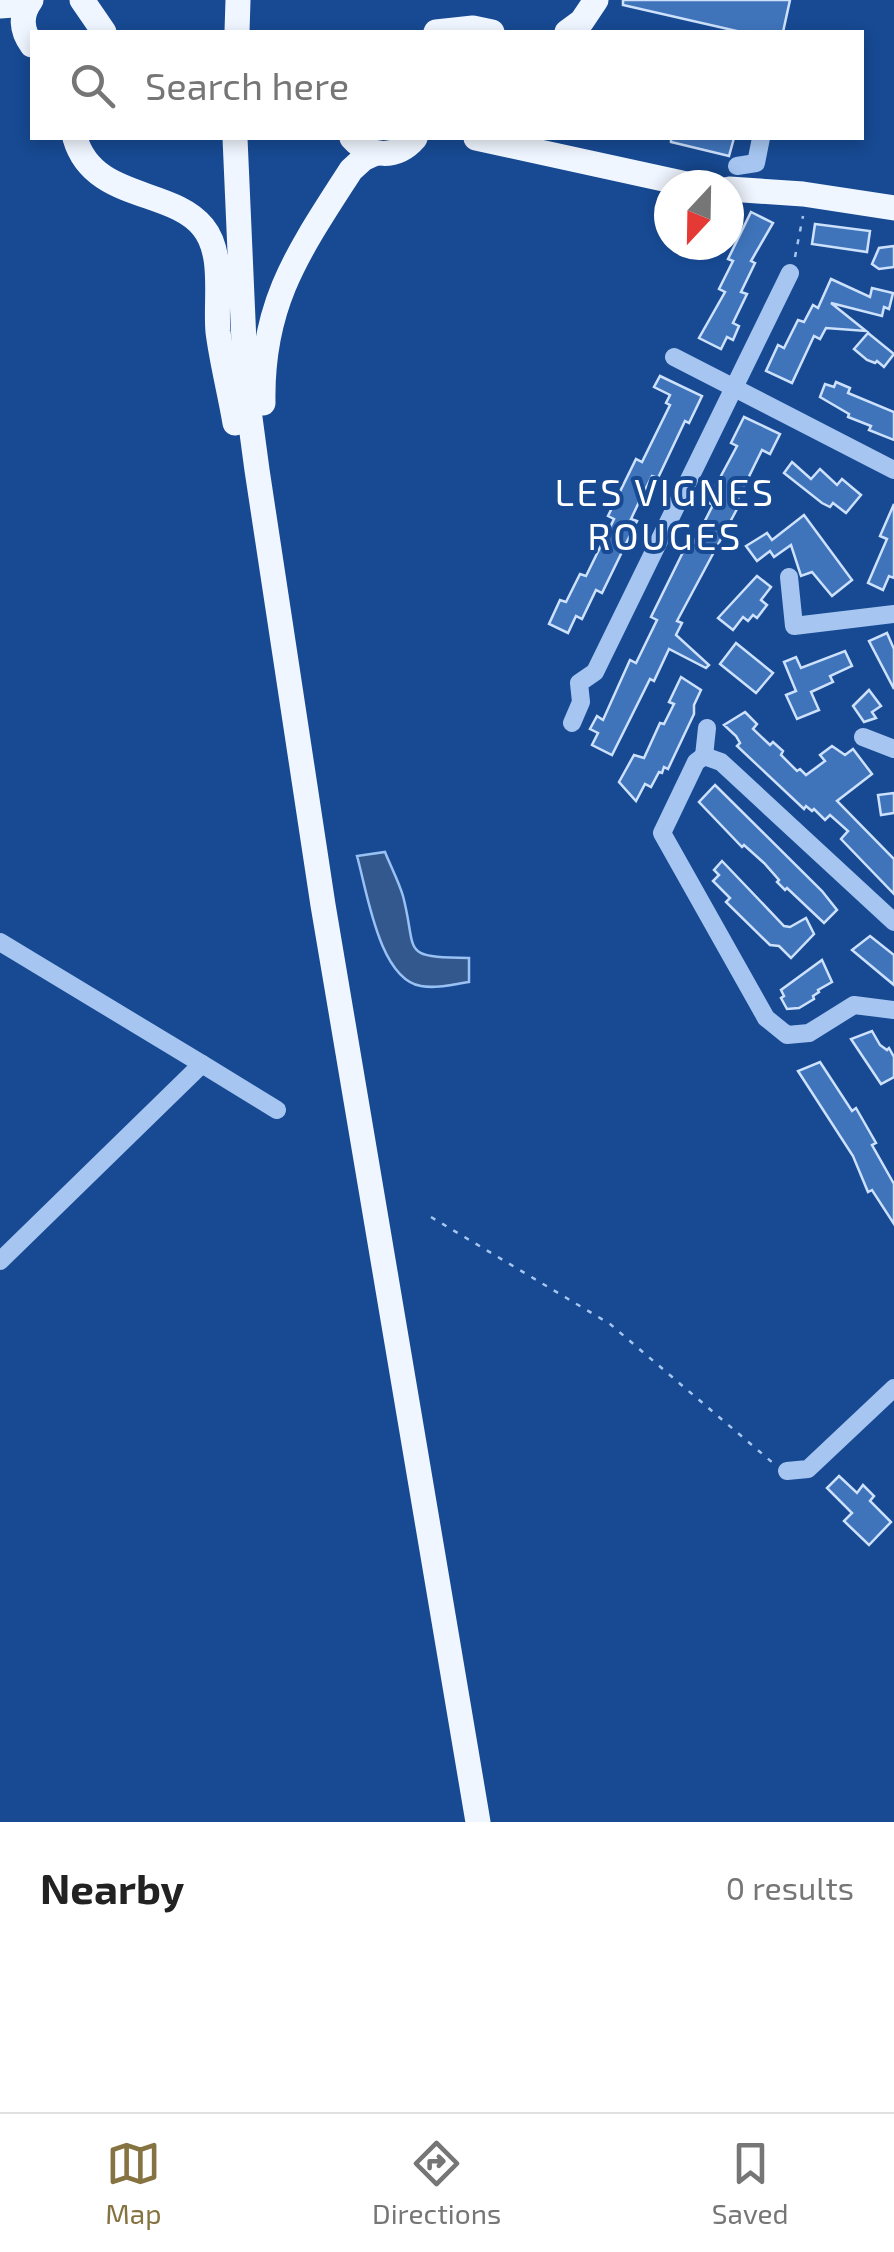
<!DOCTYPE html>
<style>
:root{--surface:#fff;--page:#f2f2f2;--text:#222;--muted:#767676;--line:#e0e0e0;--accent:#857341}
body{margin:0;font-family:"Exo 2",sans-serif;background:var(--page);color:var(--text)}
.compass{position:absolute;left:654px;top:170px;width:90px;height:90px;border-radius:50%;background:var(--surface);box-shadow:0 5px 15px #0003;rotate:202deg}
.list{margin:0;padding:0;list-style:none}
h2{display:flex;justify-content:space-between;align-items:center;height:130px;margin:0;padding:0 40px;font-size:42px}
h2 small{font-size:32px;font-weight:400;color:var(--muted)}
.icon{flex:none;width:55px;height:55px;fill:none;stroke:currentColor;stroke-width:2;stroke-linecap:round;stroke-linejoin:round}
.map{position:relative;flex:none;width:894px;height:1822px;overflow:hidden}
.search{position:absolute;background:var(--surface);box-shadow:0 5px 15px #0003;left:30px;right:30px;top:30px;height:110px;display:flex;align-items:center;gap:25px;box-sizing:border-box;padding:0 35px;border-radius:0px;color:var(--muted);font-size:38px}
.sheet{height:290px;background:var(--surface)}
nav{display:flex;justify-content:space-around;align-items:center;box-sizing:border-box;height:140px;border-top:2px solid var(--line);background:var(--surface);font-size:28px;color:var(--muted)}
nav a{display:grid;justify-items:center;gap:5px}
nav .on{color:var(--accent)}
.map>svg:first-child{display:block}
.water{fill:#33588e;stroke:#99c1f3;stroke-width:2.5}
.building{fill:#3f74bb;stroke:#cde1fc;stroke-width:2.5}
.lines{fill:none;stroke-linecap:round;stroke-linejoin:round}
.path{stroke:#a6c6f1;stroke-width:2.5;stroke-dasharray:5 8;stroke-linecap:butt}
.minor{stroke:#a6c6f1;stroke-width:18}
.major{stroke:#f0f6ff;stroke-width:25}
.labels{text-anchor:middle;stroke-width:8;stroke-linejoin:round;paint-order:stroke}
.neighbourhood-label{font-size:38px;letter-spacing:2.5px;fill:#fff;stroke:#174a93}
</style>
<div class="map">
<svg width="894" height="1822" viewBox="0 0 894 1822">
<rect width="100%" height="100%" fill="#174a93"/>
<path class="water" d="M 385,852 C 391,867 399,882 403,896 C 418,953 398,957 469,958 L 469,982 C 454,984 437,989 421,986 C 379,979 367,891 357,856 Z"/>
<g class="building">
<path d="M 623,0 L 790,0 L 783,32 L 741,32 L 623,5 Z"/>
<path d="M 671,138 L 734,138 L 729,156 L 671,142 Z"/>
<path d="M 751,212 L 773,223 L 751,261 L 755,263 L 741,292 L 747,294 L 733,323 L 739,326 L 733,340 L 727,337 L 721,349 L 699,338 L 725,292 L 719,289 L 733,261 L 728,259 Z"/>
<path d="M 815,224 L 870,231 L 867,252 L 812,244 Z"/>
<path d="M 894,246 L 894,267 L 879,269 L 872,264 L 879,248 Z"/>
<path d="M 831,279 L 870,297 L 872,288 L 893,293 L 889,309 L 884,307 L 882,316 L 831,303 L 866,331 L 826,328 L 820,339 L 814,336 L 792,383 L 766,371 L 778,345 L 784,348 L 798,320 L 804,322 L 813,305 L 818,308 Z"/>
<path d="M 868,333 L 894,354 L 884,367 L 877,361 L 875,363 L 867,360 L 854,349 Z"/>
<path d="M 660,376 L 702,396 L 689,423 L 685,421 L 658,478 L 652,476 L 639,502 L 631,519 L 637,521 L 602,593 L 596,590 L 582,619 L 576,616 L 568,633 L 549,624 L 560,600 L 566,602 L 580,574 L 586,576 L 614,519 L 608,516 L 636,459 L 642,462 L 670,405 L 666,403 L 670,395 L 654,387 Z"/>
<path d="M 836,382 L 850,388 L 848,393 L 894,412 L 894,440 L 869,430 L 871,426 L 848,417 L 849,414 L 820,397 L 825,384 L 834,387 Z"/>
<path d="M 744,417 L 780,434 L 770,454 L 762,450 L 734,507 L 737,509 L 677,621 L 682,623 L 676,635 L 709,665 L 706,668 L 669,649 L 654,681 L 650,679 L 612,755 L 592,745 L 598,733 L 590,729 L 597,716 L 603,720 L 630,660 L 636,663 L 657,620 L 651,617 L 686,546 L 691,548 L 713,505 L 707,502 L 737,446 L 731,443 Z"/>
<path d="M 792,462 L 811,479 L 820,469 L 837,485 L 842,479 L 861,495 L 846,513 L 833,503 L 830,507 L 822,503 L 784,473 Z"/>
<path d="M 894,504 L 894,578 L 889,576 L 883,590 L 868,583 L 887,539 L 880,536 Z"/>
<path d="M 804,515 L 852,580 L 832,596 L 812,572 L 801,576 L 791,545 L 774,557 L 770,551 L 757,561 L 746,546 L 767,533 L 772,540 Z"/>
<path d="M 757,576 L 771,587 L 761,600 L 767,605 L 757,618 L 753,615 L 748,621 L 743,617 L 733,630 L 718,618 Z"/>
<path d="M 887,633 L 894,649 L 894,689 L 869,641 Z"/>
<path d="M 736,643 L 773,673 L 756,693 L 720,664 Z"/>
<path d="M 845,651 L 852,666 L 830,676 L 833,682 L 811,692 L 819,710 L 797,719 L 786,695 L 796,691 L 784,662 L 796,657 L 801,668 Z"/>
<path d="M 681,677 L 701,690 L 694,705 L 694,714 L 668,769 L 664,767 L 662,773 L 659,772 L 651,787 L 645,784 L 636,801 L 619,782 L 634,755 L 644,758 L 660,723 L 664,724 L 674,704 L 669,702 Z"/>
<path d="M 869,690 L 881,706 L 872,712 L 876,718 L 864,722 L 853,706 Z"/>
<path d="M 745,712 L 757,724 L 753,729 L 770,745 L 773,742 L 783,751 L 781,755 L 797,771 L 800,769 L 806,775 L 825,761 L 820,755 L 832,746 L 845,755 L 853,749 L 872,774 L 837,801 L 894,859 L 894,894 L 841,839 L 848,831 L 830,815 L 825,820 L 814,809 L 812,811 L 806,806 L 804,809 L 737,746 L 740,743 L 736,736 L 724,725 Z"/>
<path d="M 715,785 L 822,891 L 837,910 L 824,923 L 787,888 L 785,890 L 777,882 L 779,880 L 764,863 L 744,845 L 742,847 L 699,802 Z"/>
<path d="M 894,793 L 894,813 L 881,815 L 878,795 Z"/>
<path d="M 722,861 L 784,926 L 790,927 L 806,918 L 814,934 L 791,958 L 779,946 L 770,945 L 726,902 L 730,898 L 713,881 L 719,875 L 714,870 Z"/>
<path d="M 870,936 L 894,955 L 894,985 L 852,950 Z"/>
<path d="M 822,960 L 832,982 L 818,990 L 819,992 L 813,996 L 814,999 L 799,1008 L 787,1009 L 781,998 L 784,996 L 781,990 Z"/>
<path d="M 872,1031 L 880,1045 L 887,1050 L 889,1048 L 894,1057 L 894,1077 L 881,1084 L 851,1039 Z"/>
<path d="M 820,1062 L 852,1111 L 856,1108 L 876,1143 L 872,1145 L 894,1184 L 894,1224 L 872,1190 L 868,1192 L 853,1156 L 798,1071 Z"/>
<path d="M 839,1476 L 857,1493 L 863,1485 L 874,1496 L 870,1501 L 891,1522 L 869,1545 L 844,1521 L 852,1513 L 827,1488 Z"/>
</g>
<g class="lines">
<g class="path">
<path d="M 795,257 L 803,216"/>
<path d="M 431,1217 L 610,1324 L 773,1463"/>
</g>
<g class="minor">
<path d="M 737,166 L 756,163 L 761,138"/>
<path d="M 674,357 L 894,470"/>
<path d="M 789,577 L 794,626 L 894,614"/>
<path d="M 572,723 L 581,702 L 579,683 L 595,672 L 790,273"/>
<path d="M 863,737 L 894,749"/>
<path d="M 704,756 L 707,728"/>
<path d="M 894,922 L 721,762 L 704,756 L 696,762 L 662,833 L 766,1018 L 787,1035 L 809,1033 L 854,1005 L 894,1010"/>
<path d="M 0,942 L 202,1064 L 0,1261"/>
<path d="M 202,1064 L 277,1110"/>
<path d="M 787,1471 L 808,1469 L 894,1388"/>
</g>
<g class="major">
<path d="M 31,0 C 20,15 21,30 32,45"/>
<path d="M 82,0 L 104,32"/>
<path d="M 0,6 L 28,4"/>
<path d="M 237,32 L 238,0"/>
<path d="M 436,32 L 473,28 L 492,32"/>
<path d="M 567,32 L 582,21 L 596,0"/>
<path d="M 75,138 C 93,201 172,188 203,227 C 225,254 215,300 218,332 C 222,363 230,393 235,423"/>
<path d="M 235,138 L 246,388 L 257,470 L 323,905 L 478,1822"/>
<path d="M 352,138 C 370,158 397,159 415,138"/>
<path d="M 476,138 L 691,185"/>
<path d="M 729,189 L 803,194 L 894,208"/>
<path d="M 263,403 C 261,303 299,251 351,170 L 363,159 L 376,153"/>
</g>
</g>
<g class="labels">
<g class="neighbourhood-label">
<text x="665" y="506">LES VIGNES<tspan x="665" dy="44">ROUGES</tspan></text>
</g>
</g>
</svg>
<svg class="compass" viewBox="-18 -18 36 36"><path d="M0-13l5 13h-10z" fill="#e53935"/><path d="M0 13l5-13h-10z" fill="#767676"/></svg>
<div class="search"><svg class="icon" aria-label="search" viewBox="0 0 24 24"><circle cx="10" cy="10" r="6"/><path d="M15 15l6 6"/></svg>Search here</div>
</div>
<section class="sheet">
<h2>Nearby<small>0 results</small></h2>
<ul class="list">
</ul>
</section>
<nav>
<a class="on"><svg class="icon" aria-label="map" viewBox="0 0 24 24"><path d="M3 6l6-2 6 2 6-2v14l-6 2-6-2-6 2zM9 4v14M15 6v14"/></svg>Map</a>
<a><svg class="icon" aria-label="directions" viewBox="0 0 24 24"><path d="M12 3l9 9-9 9-9-9zM9 14v-3h6M13 9l2 2-2 2"/></svg>Directions</a>
<a><svg class="icon" aria-label="saved" viewBox="0 0 24 24"><path d="M7 4h10v16l-5-4-5 4z"/></svg>Saved</a>
</nav>
